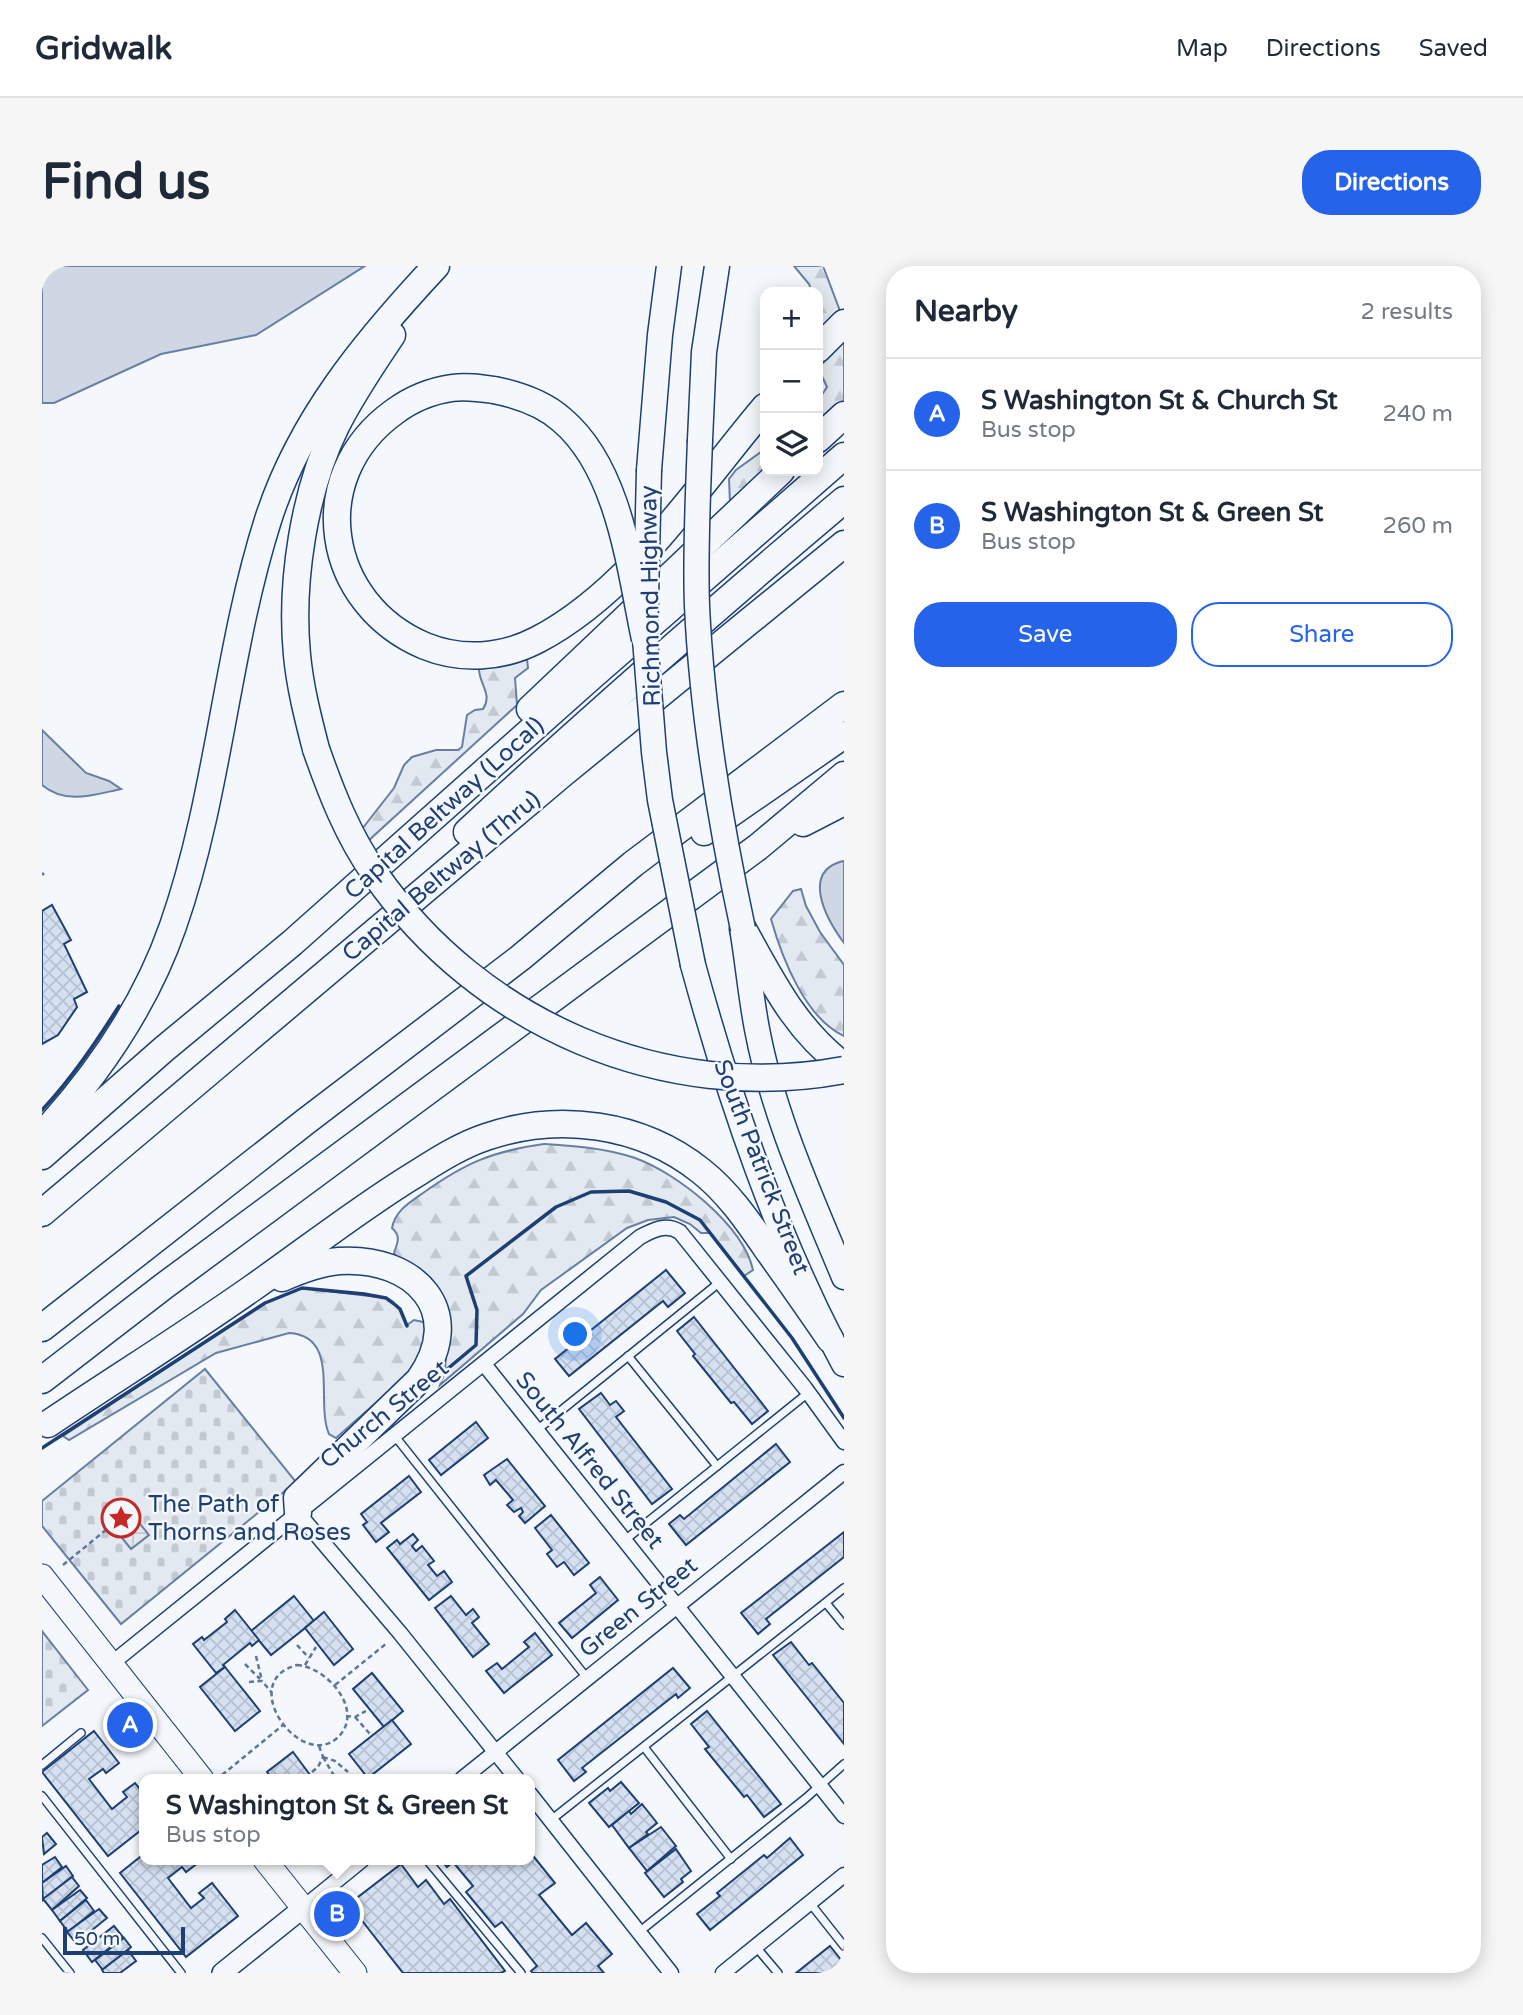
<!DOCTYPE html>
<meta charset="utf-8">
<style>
:root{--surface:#fff;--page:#f6f6f7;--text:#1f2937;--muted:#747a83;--line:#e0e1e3;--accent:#2563eb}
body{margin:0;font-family:"Varela Round",sans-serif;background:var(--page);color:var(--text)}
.controls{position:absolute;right:21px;top:21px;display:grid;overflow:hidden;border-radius:14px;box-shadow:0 4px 18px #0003}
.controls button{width:63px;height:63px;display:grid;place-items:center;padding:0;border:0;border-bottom:2px solid var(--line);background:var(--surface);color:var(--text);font:35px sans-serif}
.scale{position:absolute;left:21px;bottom:18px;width:122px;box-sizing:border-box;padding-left:7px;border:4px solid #1d3f73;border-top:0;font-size:19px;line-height:24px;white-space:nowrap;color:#1d3f73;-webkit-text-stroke:5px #f4f7fb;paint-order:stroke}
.you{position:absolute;left:534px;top:1069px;width:24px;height:24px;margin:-18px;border:5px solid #fff;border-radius:50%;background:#1a73e8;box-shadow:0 0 0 10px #1a73e833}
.badge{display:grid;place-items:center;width:46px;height:46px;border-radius:50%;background:var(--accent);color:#fff;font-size:23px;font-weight:700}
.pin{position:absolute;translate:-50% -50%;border:4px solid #fff;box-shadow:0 2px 7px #0006}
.popup{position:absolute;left:97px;top:1508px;width:396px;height:91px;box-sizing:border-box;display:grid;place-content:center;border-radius:14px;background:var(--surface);filter:drop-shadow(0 2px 5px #0005);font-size:23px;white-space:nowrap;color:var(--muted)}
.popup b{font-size:26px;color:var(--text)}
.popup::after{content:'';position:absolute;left:50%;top:100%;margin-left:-14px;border:14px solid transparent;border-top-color:var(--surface)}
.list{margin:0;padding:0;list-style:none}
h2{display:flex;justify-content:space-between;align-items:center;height:91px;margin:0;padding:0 28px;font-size:30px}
h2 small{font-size:23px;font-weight:400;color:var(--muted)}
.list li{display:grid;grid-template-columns:46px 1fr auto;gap:21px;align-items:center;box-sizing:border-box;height:112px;padding:0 28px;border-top:2px solid var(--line)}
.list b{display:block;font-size:26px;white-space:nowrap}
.list p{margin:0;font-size:23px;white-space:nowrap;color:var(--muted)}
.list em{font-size:23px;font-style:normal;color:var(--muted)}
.actions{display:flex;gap:14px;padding:21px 28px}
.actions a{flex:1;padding:16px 0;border:2px solid var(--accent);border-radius:28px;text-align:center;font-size:24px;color:var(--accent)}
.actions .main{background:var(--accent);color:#fff}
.icon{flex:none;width:38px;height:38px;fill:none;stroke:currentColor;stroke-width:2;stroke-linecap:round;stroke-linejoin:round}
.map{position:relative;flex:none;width:802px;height:1707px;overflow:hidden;border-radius:28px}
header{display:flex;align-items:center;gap:42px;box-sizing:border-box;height:98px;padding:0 35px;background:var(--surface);border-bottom:2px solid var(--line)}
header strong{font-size:33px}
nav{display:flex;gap:38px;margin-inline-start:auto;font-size:24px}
.intro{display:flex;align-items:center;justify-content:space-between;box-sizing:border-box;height:168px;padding:0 42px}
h1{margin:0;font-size:49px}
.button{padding:18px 32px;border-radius:28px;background:var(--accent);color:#fff;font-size:24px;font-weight:700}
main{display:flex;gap:42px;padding:0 42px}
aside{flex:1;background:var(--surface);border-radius:28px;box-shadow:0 4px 18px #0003}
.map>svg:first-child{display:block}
.forest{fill:url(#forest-firs);stroke:#687fa3;stroke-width:2}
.cemetery{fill:url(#cemetery-stones);stroke:#687fa3;stroke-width:2}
.plaza{fill:url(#plaza-grid);stroke:#687fa3;stroke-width:2}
.water{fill:#cfd7e4;stroke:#687fa3;stroke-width:2}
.building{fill:url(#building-cross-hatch);stroke:#1d3f73;stroke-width:2}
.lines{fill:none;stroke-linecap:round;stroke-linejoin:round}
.service-casing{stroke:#1d3f73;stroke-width:10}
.minor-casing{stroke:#1d3f73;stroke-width:17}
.tertiary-casing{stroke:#1d3f73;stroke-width:22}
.primary-casing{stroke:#1d3f73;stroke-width:25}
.trunk-casing{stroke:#1d3f73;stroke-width:27}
.motorway-casing{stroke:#1d3f73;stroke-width:29}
.path{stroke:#5e769c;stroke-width:2.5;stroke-dasharray:5 3.5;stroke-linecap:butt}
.service{stroke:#f4f7fb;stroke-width:7}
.minor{stroke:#f4f7fb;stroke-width:14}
.tertiary{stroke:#f4f7fb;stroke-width:19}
.primary{stroke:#f4f7fb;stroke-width:23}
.trunk{stroke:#f4f7fb;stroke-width:24}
.motorway{stroke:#f4f7fb;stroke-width:26}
.trunk-bridge-casing{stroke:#1d3f73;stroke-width:27;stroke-linecap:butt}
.motorway-bridge-casing{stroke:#1d3f73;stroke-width:29;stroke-linecap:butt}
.trunk-bridge{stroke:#f4f7fb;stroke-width:24}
.motorway-bridge{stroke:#f4f7fb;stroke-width:26}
.wall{stroke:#1d3f73;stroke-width:3.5}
.labels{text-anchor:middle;stroke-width:5;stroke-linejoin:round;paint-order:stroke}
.street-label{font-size:24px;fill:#1d3f73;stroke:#f4f7fb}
.poi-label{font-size:24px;fill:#1d3f73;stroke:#f4f7fb;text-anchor:start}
</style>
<header>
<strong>Gridwalk</strong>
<nav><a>Map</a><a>Directions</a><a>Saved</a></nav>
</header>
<div class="intro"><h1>Find us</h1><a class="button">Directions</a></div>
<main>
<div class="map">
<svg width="802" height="1707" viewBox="0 0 802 1707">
<defs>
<pattern id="forest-firs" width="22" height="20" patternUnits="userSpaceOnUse" patternTransform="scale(1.75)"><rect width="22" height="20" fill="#e3e9f0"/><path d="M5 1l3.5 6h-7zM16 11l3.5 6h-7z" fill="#c2c9d1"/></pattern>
<pattern id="cemetery-stones" width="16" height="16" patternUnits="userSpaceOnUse" patternTransform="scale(1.75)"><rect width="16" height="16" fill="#e3e9f0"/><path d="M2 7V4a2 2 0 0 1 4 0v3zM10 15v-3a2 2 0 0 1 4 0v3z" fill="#c2c9d1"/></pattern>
<pattern id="plaza-grid" width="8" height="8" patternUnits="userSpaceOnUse" patternTransform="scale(1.75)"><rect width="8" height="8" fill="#e3e8f0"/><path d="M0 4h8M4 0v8" fill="none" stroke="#c2c8d1"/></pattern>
<pattern id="building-cross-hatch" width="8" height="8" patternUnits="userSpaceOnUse" patternTransform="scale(1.75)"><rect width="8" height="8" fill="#d5e0f0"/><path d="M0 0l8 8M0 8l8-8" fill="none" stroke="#b6c1d1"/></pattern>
</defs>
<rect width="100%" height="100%" fill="#f4f7fb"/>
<g class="forest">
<path d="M 752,0 L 781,0 L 798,45 L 776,67 L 776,26 L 770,26 L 767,18 Z"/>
<path d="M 802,76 L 802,136 L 776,159 L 776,135 L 785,121 L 776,102 Z"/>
<path d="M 723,183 L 723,205 L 688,237 L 687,213 L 694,204 Z"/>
<path d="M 485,393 L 486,402 L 473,412 L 475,439 L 326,575 L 320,563 L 352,522 L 362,499 L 370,491 L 394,484 L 416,484 L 420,481 L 425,449 L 433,444 L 441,443 C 451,428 437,418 437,403 L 469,398 Z"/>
<path d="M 759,623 L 764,640 L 778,666 L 802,699 L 802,770 C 763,752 740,692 729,653 L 751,625 Z"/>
<path d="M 502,878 C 532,880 563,882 593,892 C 635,907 701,959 711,1004 L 702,1010 L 668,967 L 659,967 L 648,958 L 632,951 L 606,954 L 585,962 L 499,1024 L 481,1048 L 398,1119 L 403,1105 L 404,1088 L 352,987 C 356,976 359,970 350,962 C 353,945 367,937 381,927 C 423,897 451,885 502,878 Z"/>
<path d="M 260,1022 L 344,1032 L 358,1043 L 365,1059 L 372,1054 L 381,1056 L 387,1067 L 382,1084 L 363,1111 L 294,1172 L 287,1168 C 273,1136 299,1070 247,1067 L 174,1087 L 27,1174 L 21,1170 L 223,1037 Z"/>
</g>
<g class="cemetery">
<path d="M 163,1103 L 254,1216 L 79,1358 L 0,1260 L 0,1235 Z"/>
<path d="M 0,1365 L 46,1424 L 0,1460 Z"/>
</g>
<path class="plaza" d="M 82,1238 L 107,1269 L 89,1283 L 64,1252 Z"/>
<g class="water">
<path d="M 0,0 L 323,0 L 214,69 L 119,88 L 12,137 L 0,137 Z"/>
<path d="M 0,464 L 44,507 L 67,515 L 79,523 C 51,529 24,539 0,519 Z"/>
<path d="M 801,595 L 802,595 L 802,677 C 785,654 758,606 801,595 Z"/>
</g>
<g class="building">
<path d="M 10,639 L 29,674 L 22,678 L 45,726 L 32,733 L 35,741 L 16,769 L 0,778 L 0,645 Z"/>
<path d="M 624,1004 L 643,1027 L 626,1041 L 621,1035 L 527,1110 L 513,1093 Z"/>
<path d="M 652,1051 L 726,1145 L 710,1158 L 692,1136 L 689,1137 L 651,1090 L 653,1088 L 635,1065 Z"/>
<path d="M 559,1127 L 568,1139 L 574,1135 L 582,1145 L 574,1151 L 630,1223 L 610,1238 L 537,1143 Z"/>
<path d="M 434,1156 L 446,1172 L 399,1209 L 387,1194 Z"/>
<path d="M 734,1178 L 748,1196 L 644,1279 L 627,1258 L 638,1249 L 642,1253 Z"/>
<path d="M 465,1193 L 503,1240 L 483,1257 L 477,1250 L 481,1246 L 479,1242 L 472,1246 L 465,1239 L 471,1234 L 454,1214 L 448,1219 L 442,1209 Z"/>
<path d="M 367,1210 L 379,1226 L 339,1257 L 347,1266 L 334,1276 L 321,1259 L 325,1256 L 319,1248 Z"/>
<path d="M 509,1249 L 547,1297 L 532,1309 L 522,1296 L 515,1301 L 505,1288 L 510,1284 L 493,1262 Z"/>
<path d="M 802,1266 L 802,1291 L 724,1353 L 728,1358 L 716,1368 L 699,1347 Z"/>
<path d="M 371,1268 L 376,1274 L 370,1280 L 374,1285 L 380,1280 L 392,1295 L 386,1299 L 395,1310 L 402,1305 L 410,1316 L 387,1334 L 345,1282 L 355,1274 L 358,1278 Z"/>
<path d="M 558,1311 L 576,1334 L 530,1372 L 517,1357 L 554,1327 L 548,1319 Z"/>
<path d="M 252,1330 L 272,1355 L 229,1389 L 209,1365 Z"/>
<path d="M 409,1330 L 424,1349 L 431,1343 L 437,1351 L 430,1357 L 447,1378 L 431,1391 L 393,1342 Z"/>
<path d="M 193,1344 L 217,1374 L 210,1380 L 208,1377 L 181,1399 L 183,1401 L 174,1407 L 151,1378 L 160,1371 L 162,1374 L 185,1356 L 183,1353 Z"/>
<path d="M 282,1346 L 311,1383 L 292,1399 L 263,1362 Z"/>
<path d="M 493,1367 L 510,1389 L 462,1427 L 444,1405 L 455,1397 L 460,1403 L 487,1381 L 482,1376 Z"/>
<path d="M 749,1376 L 767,1399 L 770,1397 L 802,1437 L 802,1478 L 731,1389 Z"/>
<path d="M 183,1401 L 218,1445 L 193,1465 L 158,1421 Z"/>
<path d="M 631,1402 L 648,1422 L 636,1432 L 634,1428 L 540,1502 L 544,1506 L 532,1515 L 516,1494 Z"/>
<path d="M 330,1407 L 361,1445 L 342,1461 L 311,1423 Z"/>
<path d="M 665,1445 L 739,1538 L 722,1551 L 705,1529 L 702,1531 L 663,1483 L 667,1481 L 649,1458 Z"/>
<path d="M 350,1454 L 369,1478 L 326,1512 L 307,1488 Z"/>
<path d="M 52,1465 L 77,1497 L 64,1507 L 61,1503 L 47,1513 L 70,1543 L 85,1531 L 81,1526 L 93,1517 L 103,1529 L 103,1561 L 66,1590 L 0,1506 Z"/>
<path d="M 251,1486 L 271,1513 L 230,1513 L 225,1506 Z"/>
<path d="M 579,1516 L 597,1537 L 567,1561 L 547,1537 L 566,1522 L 568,1525 Z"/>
<path d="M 600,1538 L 615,1557 L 604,1566 L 606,1568 L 587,1582 L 570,1559 L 587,1545 L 589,1548 Z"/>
<path d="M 619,1561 L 634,1580 L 605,1605 L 587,1582 Z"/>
<path d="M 5,1567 L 14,1578 L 2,1588 L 0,1571 Z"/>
<path d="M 748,1572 L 761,1589 L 668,1664 L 655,1648 L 678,1630 L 675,1627 L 722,1589 L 725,1592 Z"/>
<path d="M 634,1583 L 649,1605 L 639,1613 L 641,1616 L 622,1631 L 603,1607 Z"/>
<path d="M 488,1586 L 513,1617 L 497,1629 L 530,1669 L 544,1657 L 570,1688 L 556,1700 L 562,1707 L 491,1707 L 489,1705 L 495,1700 L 460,1656 L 453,1661 L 424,1626 L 431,1620 L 411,1596 L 405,1601 L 399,1594 L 488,1594 Z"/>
<path d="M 103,1587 L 103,1594 L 153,1594 L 156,1597 L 144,1606 L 140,1601 L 126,1612 L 149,1642 L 162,1632 L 157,1627 L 170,1617 L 196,1650 L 144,1691 L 78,1607 Z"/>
<path d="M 13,1591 L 20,1601 L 0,1617 L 0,1599 Z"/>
<path d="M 359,1598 L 376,1621 L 384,1614 L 402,1638 L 408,1633 L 463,1705 L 459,1707 L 361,1707 L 307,1638 Z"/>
<path d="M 24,1600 L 31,1610 L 1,1634 L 0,1617 Z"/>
<path d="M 30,1611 L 37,1620 L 10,1644 L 1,1633 Z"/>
<path d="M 38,1624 L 45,1632 L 18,1655 L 10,1644 Z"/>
<path d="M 44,1634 L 52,1645 L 26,1666 L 18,1655 Z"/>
<path d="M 57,1643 L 65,1652 L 34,1677 L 25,1666 Z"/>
<path d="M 72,1660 L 81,1671 L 50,1696 L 41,1684 Z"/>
<path d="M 82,1672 L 89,1681 L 61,1704 L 53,1694 Z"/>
<path d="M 788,1680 L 800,1695 L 786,1707 L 754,1707 Z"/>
<path d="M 86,1684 L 94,1695 L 78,1707 L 62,1707 L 60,1704 Z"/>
</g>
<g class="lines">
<defs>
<g id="service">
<path d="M 586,1090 L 675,1200"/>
<path d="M 495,1164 L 678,1016"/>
<path d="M 352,1169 L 545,1412"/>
<path d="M 583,1274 L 766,1127"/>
<path d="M 784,1337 L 802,1359"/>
<path d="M 602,1481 L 689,1593"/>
<path d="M 0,1499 L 39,1467"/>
<path d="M 0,1530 L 139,1707"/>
<path d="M 509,1554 L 802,1322"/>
<path d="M 385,1594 L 479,1707"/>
<path d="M 768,1637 L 802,1680"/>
<path d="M 597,1666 L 764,1532 L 802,1498"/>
<path d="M 0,1672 L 28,1707"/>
<path d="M 714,1681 L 736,1707"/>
</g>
<g id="minor">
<path d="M 442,1098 L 802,1550"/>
<path d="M 256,1247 L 358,1367 L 475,1513"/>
<path d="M 69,1398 L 598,971 C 611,964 624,957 638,966 L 763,1122 L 802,1176"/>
<path d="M 420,1513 L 802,1206"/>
<path d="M 488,1528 L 629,1707"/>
<path d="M 261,1642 L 320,1594"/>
<path d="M 681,1707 L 802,1609"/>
</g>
<path id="tertiary" d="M 180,1707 L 261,1642"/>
<g id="primary">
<path d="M 0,1310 L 160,1513"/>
<path d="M 223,1594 L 313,1707"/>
</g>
<g id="trunk">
<path d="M 658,174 L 662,86 L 675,0"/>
<path d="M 607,204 L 618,69 L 627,0"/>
<path d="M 701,668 C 706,699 709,732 715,763 C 731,849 769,931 802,1011"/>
<path d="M 651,699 C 688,834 735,974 802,1098"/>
</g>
<g id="motorway">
<path d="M 776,83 L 802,57"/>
<path d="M 452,124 C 438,122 424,120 410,122 C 389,125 368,134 352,146 C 262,211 283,338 383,380 C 420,395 460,392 495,374 C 589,325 656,220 723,141"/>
<path d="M 776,173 L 802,149"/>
<path d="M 488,443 L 739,205"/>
<path d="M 274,483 C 266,452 258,421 255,389 C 248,317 262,225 294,160 C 310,128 330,99 350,69"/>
<path d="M 761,557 L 802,536"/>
<path d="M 425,566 C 548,452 674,342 802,234"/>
<path d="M 662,566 L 802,469"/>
<path d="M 701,663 C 730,715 753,763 802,800"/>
<path d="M 0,869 C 55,809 104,738 131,660 C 177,529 184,386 226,254 C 258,154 324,75 394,0"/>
<path d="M 0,890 L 122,783 L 250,677 L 549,411 L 802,190"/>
<path d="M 0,947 L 519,509 L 802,278"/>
<path d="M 240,1012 C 258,1004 277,997 297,995 C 372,990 426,1045 377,1114 L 255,1232 L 256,1247"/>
<path d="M 0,1062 L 263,856 L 478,692 L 591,598 L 802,439"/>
<path d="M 0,1114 L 122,1020 L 716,581 L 802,509"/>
<path d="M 6,1158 C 73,1113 142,1070 209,1023 C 262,986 314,945 369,911 C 393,896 417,880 444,871 C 516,846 599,857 659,905 C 687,927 707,957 727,986 C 748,1015 768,1044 788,1073"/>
</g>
</defs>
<use href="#service" class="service-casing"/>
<use href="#minor" class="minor-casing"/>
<use href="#tertiary" class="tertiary-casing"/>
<use href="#primary" class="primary-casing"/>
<use href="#trunk" class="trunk-casing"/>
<use href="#motorway" class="motorway-casing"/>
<g class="path">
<path d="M 0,607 L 2,609"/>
<path d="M 21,1299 L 70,1259"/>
<path d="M 255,1379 L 267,1392"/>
<path d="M 214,1390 L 220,1415"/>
<path d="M 203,1398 L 218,1413"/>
<path d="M 255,1399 C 286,1401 325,1447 294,1473 C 257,1503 194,1415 255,1399 Z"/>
<path d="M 263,1399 L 274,1381"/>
<path d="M 207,1416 L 220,1415 L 230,1427"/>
<path d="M 293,1419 L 345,1377"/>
<path d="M 304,1450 L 313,1451 L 324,1445"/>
<path d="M 313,1451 L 328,1468"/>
<path d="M 281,1491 L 293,1495 L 306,1506"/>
<path d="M 281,1491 L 294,1513"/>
<path d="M 270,1506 L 276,1501 L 281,1491 L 277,1480"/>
<path d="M 180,1509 L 241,1459"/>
</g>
<use href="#service" class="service"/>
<use href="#minor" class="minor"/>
<use href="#tertiary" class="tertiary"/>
<use href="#primary" class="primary"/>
<use href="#trunk" class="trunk"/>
<use href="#motorway" class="motorway"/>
<defs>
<g id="trunk-bridge">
<path d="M 658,174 C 656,229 653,284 655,340 C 660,449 678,556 701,663"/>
<path d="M 607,204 L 603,373 L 612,486 L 618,534 L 651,699"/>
</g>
<g id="motorway-bridge">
<path d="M 452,124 C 477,129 501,137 520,154 C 578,203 588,303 603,373"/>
<path d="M 274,483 C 289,526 306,570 333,608 C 437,758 622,838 802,804"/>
</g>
</defs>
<use href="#trunk-bridge" class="trunk-bridge-casing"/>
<use href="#motorway-bridge" class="motorway-bridge-casing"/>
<use href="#trunk-bridge" class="trunk-bridge"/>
<use href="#motorway-bridge" class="motorway-bridge"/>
<g class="wall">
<path d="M 0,844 C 30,812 54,776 77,740"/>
<path d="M 403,1105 L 434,1079 L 435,1044 L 424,1010 L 514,941 L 549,926 L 587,925 L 624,936 L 658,954 L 750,1072 L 802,1152"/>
<path d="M 0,1182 L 223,1037 L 260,1022 L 322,1028 L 344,1032 L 351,1037 L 358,1043 L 365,1060"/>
</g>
</g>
<defs>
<symbol id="sight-ring" viewBox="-11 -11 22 22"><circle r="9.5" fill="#f4f7fb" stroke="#c62828" stroke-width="1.5"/><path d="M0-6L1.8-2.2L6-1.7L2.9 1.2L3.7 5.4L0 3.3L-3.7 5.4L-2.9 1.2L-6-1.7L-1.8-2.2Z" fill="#c62828"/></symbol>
</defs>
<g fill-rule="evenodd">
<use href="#sight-ring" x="57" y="1230" width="44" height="44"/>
</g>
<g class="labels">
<g class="street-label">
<text transform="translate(608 330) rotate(-91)" y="8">Richmond Highway</text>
<text transform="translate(402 542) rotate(-42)" y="8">Capital Beltway (Local)</text>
<text transform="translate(399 610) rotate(-40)" y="8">Capital Beltway (Thru)</text>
<text transform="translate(720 901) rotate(69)" y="8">South Patrick Street</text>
<text transform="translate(342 1148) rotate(-39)" y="8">Church Street</text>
<text transform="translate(548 1194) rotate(51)" y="8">South Alfred Street</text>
<text transform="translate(596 1341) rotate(-39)" y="8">Green Street</text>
</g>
<g class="poi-label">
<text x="106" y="1246">The Path of<tspan x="106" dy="28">Thorns and Roses</tspan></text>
</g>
</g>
</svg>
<div class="controls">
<button>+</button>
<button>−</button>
<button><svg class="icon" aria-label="layers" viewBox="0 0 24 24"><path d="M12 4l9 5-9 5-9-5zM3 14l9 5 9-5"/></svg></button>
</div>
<div class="scale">50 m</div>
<div class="you"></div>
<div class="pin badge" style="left:88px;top:1459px">A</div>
<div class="pin badge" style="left:295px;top:1648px">B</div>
<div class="popup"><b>S Washington St &amp; Green St</b>Bus stop</div>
</div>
<aside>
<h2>Nearby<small>2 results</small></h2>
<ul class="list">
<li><span class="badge">A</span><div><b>S Washington St &amp; Church St</b><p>Bus stop</p></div><em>240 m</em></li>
<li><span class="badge">B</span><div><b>S Washington St &amp; Green St</b><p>Bus stop</p></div><em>260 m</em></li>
</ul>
<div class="actions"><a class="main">Save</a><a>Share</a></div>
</aside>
</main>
